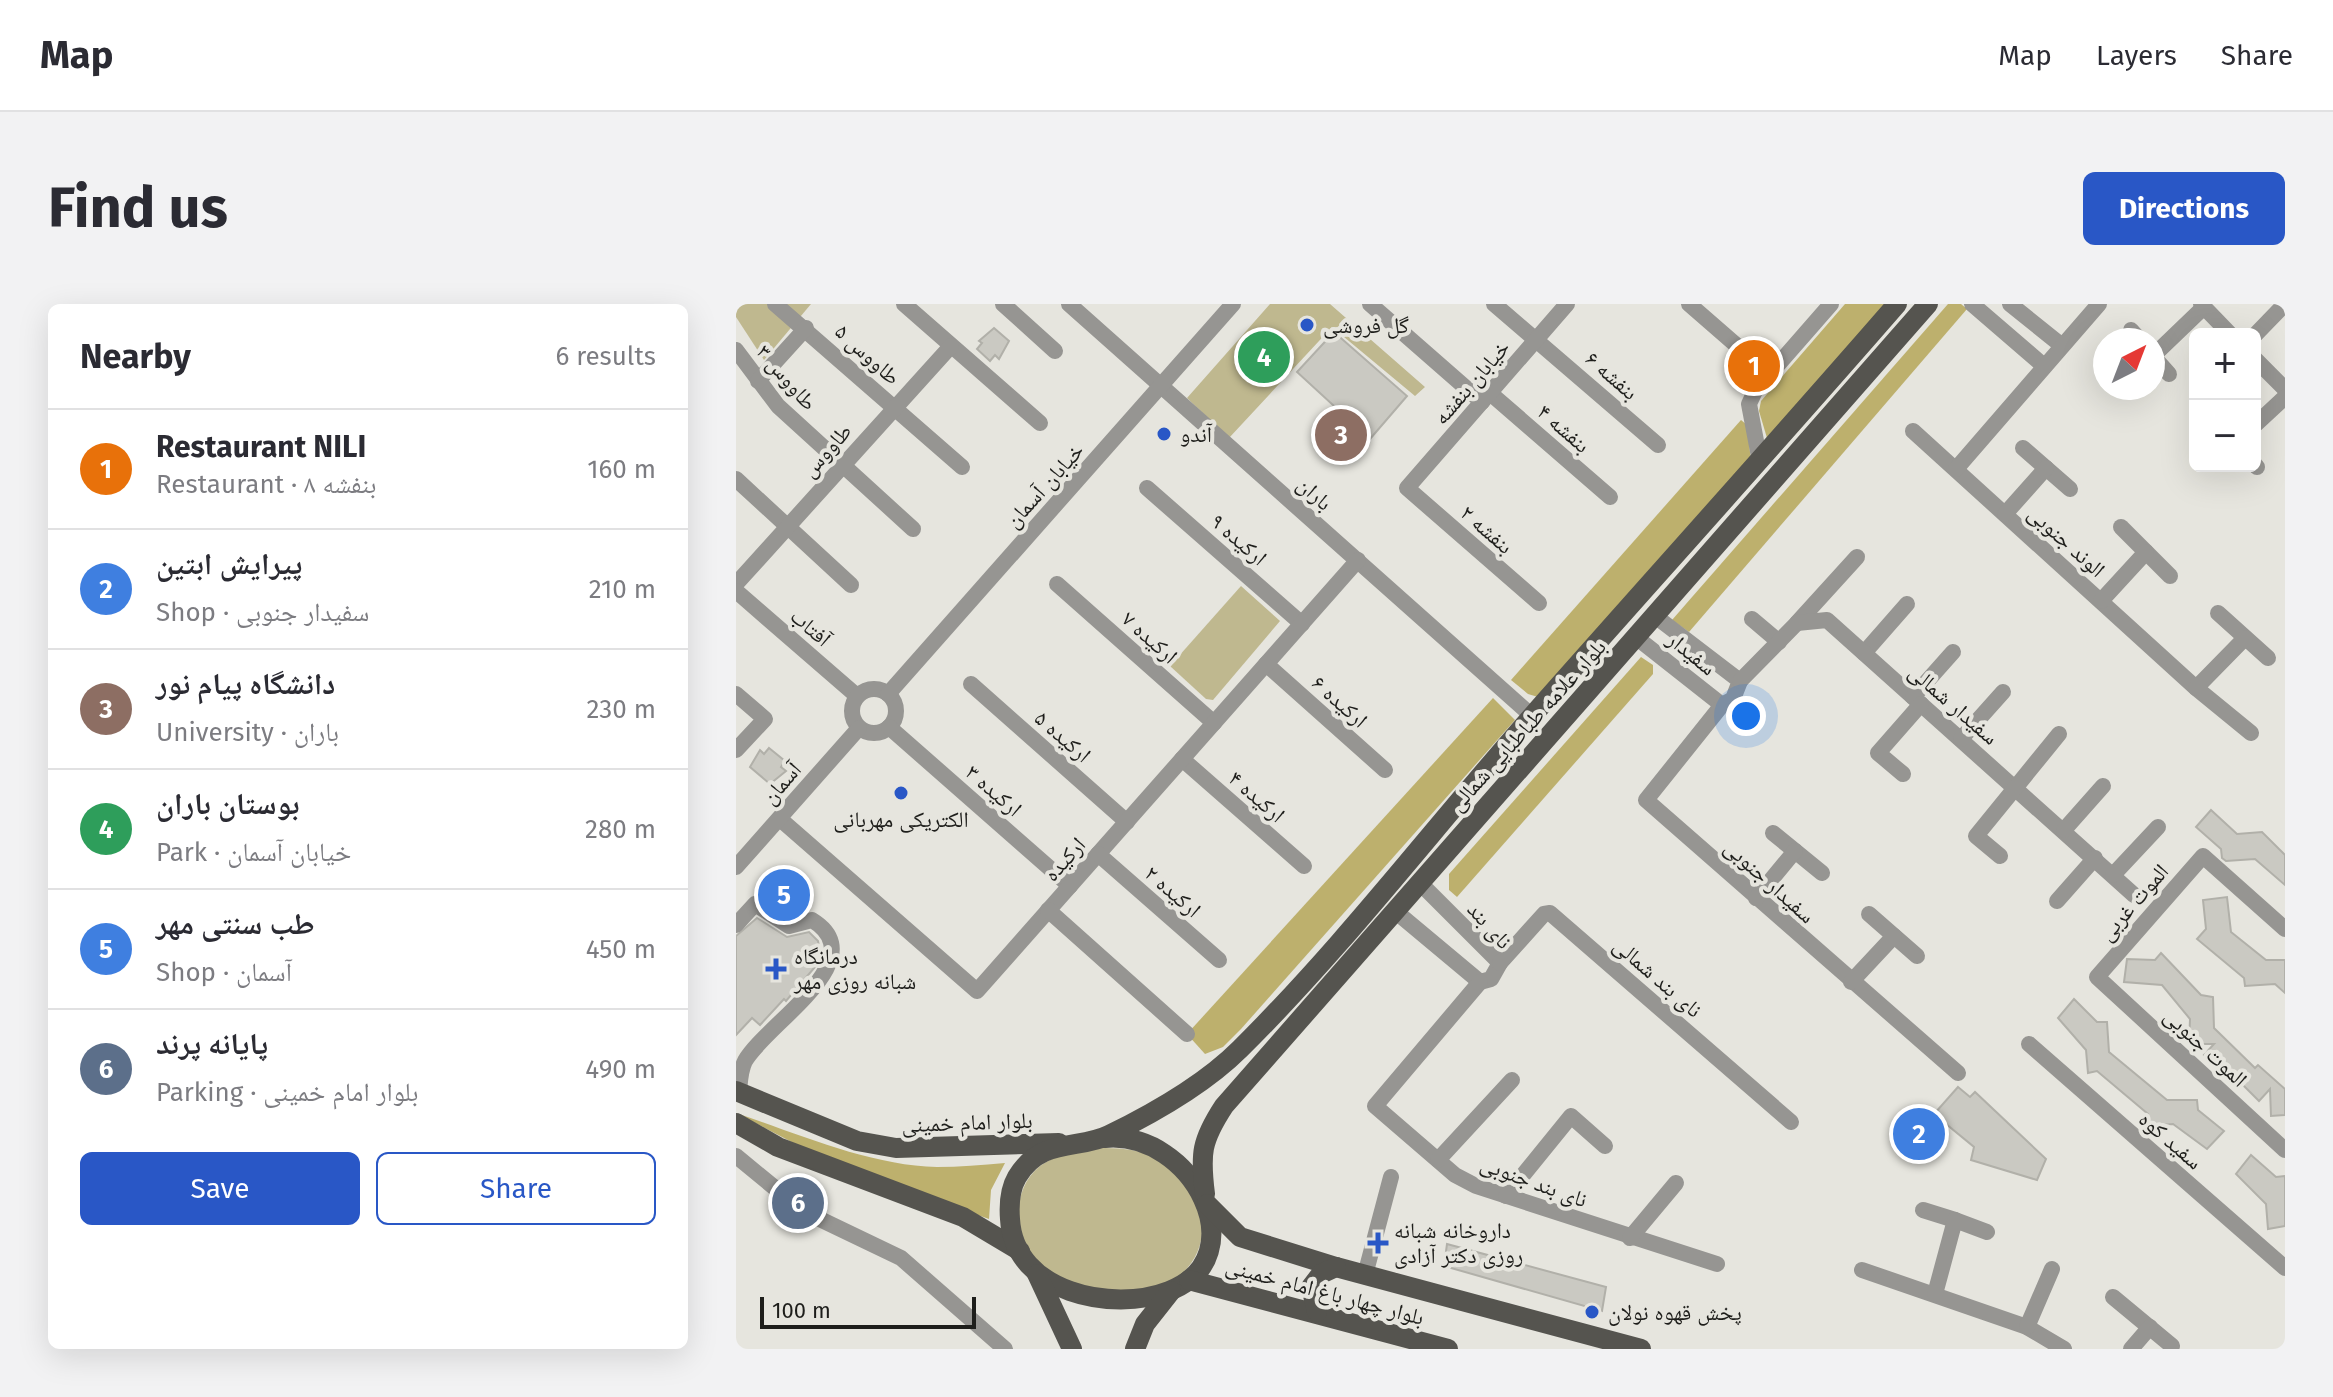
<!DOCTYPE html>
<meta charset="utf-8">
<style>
:root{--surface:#fff;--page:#f2f2f3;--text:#2b2b33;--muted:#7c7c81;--line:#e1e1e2;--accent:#2957c6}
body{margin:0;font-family:"Fira Sans","Noto Naskh Arabic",sans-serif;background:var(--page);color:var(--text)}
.controls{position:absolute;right:24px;top:24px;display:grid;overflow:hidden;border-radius:12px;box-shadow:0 8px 32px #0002}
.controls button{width:72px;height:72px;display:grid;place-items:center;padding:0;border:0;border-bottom:2px solid var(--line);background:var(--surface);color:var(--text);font:40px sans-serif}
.compass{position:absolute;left:1357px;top:24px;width:72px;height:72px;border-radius:50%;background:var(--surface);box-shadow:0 8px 32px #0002;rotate:42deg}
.scale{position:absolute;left:24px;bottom:20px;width:216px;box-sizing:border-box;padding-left:8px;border:4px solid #1e1e1b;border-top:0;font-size:22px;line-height:28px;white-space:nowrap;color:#1e1e1b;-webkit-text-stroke:6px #e6e5de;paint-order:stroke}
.you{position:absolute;left:1010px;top:412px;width:28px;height:28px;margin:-20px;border:6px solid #fff;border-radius:50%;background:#1a73e8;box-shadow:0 0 0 12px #1a73e833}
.badge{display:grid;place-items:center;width:52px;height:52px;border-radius:50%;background:var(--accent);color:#fff;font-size:26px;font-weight:700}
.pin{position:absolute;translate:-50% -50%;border:4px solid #fff;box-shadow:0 2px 8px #0006}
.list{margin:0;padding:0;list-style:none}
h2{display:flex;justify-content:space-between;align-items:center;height:104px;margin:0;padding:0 32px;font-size:34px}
h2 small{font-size:26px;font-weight:400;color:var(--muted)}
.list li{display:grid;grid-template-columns:52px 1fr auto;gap:24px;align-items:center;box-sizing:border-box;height:120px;padding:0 32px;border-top:2px solid var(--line)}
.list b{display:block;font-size:30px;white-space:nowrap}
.list p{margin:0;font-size:26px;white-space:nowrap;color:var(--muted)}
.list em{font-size:26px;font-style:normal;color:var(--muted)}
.actions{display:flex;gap:16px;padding:24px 32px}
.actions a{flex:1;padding:18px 0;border:2px solid var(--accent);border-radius:12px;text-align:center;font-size:28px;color:var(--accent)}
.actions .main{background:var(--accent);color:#fff}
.map{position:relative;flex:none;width:1549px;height:1045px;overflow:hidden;border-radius:12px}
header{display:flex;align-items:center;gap:48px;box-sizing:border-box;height:112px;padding:0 40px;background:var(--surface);border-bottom:2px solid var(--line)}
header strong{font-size:38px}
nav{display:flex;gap:44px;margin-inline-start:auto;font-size:28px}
.intro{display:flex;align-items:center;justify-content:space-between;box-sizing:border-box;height:192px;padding:0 48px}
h1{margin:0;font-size:56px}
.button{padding:20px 36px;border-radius:12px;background:var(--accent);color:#fff;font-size:28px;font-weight:700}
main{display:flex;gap:48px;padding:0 48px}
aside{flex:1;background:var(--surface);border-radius:12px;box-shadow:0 8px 32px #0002}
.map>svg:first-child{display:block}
.green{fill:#bfb88f}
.forest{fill:#bdb06d}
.building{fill:#cac9c2;stroke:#b1b0a9;stroke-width:2}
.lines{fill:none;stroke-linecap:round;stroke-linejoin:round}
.minor{stroke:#969592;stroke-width:16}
.major{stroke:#55544f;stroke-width:20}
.poi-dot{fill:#2957c6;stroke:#e6e5de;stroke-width:3}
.labels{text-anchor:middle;stroke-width:8;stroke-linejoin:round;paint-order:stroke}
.poi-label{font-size:22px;fill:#1e1e1b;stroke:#e6e5de;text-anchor:start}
.street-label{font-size:22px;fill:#1e1e1b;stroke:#e6e5de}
</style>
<header>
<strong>Map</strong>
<nav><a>Map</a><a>Layers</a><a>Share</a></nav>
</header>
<div class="intro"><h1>Find us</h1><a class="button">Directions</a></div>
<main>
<aside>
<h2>Nearby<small>6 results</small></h2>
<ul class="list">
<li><span class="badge" style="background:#e8710a">1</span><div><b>Restaurant NILI</b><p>Restaurant · بنفشه ۸</p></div><em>160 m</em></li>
<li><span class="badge" style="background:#3f7fe0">2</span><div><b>پیرایش ابتین</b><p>Shop · سفیدار جنوبی</p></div><em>210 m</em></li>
<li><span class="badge" style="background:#8d6e63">3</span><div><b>دانشگاه پیام نور</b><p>University · باران</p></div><em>230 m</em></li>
<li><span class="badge" style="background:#2e9e5b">4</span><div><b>بوستان باران</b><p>Park · خیابان آسمان</p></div><em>280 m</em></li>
<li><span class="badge" style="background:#3f7fe0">5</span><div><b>طب سنتی مهر</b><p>Shop · آسمان</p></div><em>450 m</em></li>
<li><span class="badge" style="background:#5c6f8a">6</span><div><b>پایانه پرند</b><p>Parking · بلوار امام خمینی</p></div><em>490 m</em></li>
</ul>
<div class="actions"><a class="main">Save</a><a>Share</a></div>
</aside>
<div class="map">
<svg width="1549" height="1045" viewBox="0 0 1549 1045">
<rect width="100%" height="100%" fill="#e6e5de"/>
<g class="green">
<path d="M 0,0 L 75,0 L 28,56 L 0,13 Z"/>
<path d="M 534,0 L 594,0 L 689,83 L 679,92 L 596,23 L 493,134 L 451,94 Z"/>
<path d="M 505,282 L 544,317 L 477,396 L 470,395 L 434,362 Z"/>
<path d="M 362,844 C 380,844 400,844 416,853 C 432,861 451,877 460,894 C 477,928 460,973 422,982 C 387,991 341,991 311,968 C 278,943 271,889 304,862 C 320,850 343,847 362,844 Z"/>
</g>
<g class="forest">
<path d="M 1109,0 L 1152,0 L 1031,134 L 1023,107 L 1025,97 Z"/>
<path d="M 1212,0 L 1225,0 L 1231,5 L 953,328 L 936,316 Z"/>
<path d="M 1005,116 L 1011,121 L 1015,157 L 802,393 L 792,390 L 775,376 Z"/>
<path d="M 905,353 L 917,361 L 917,370 L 721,593 L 713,586 L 713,570 Z"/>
<path d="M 757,394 L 779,416 L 505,725 L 487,743 L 469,750 L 451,730 Z"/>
<path d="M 0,809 C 62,830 135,862 201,863 C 223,863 246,861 269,859 L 255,886 L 253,915 L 92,857 Z"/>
</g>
<g class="building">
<path d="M 258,24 L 273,37 L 263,55 L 259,51 L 254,57 L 241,45 L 246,39 L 243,37 Z"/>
<path d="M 598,28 L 671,92 L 634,135 L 561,68 Z"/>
<path d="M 33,444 L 49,457 L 45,463 L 50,467 L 34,480 L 14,463 L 24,446 L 28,450 Z"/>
<path d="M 1475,506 L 1501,530 L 1526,528 L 1549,551 L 1549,581 L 1519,555 L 1490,557 L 1486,554 L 1485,545 L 1460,523 Z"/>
<path d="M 48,569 L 69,588 L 65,594 L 72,600 L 65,608 L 55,610 L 28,593 Z"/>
<path d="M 1491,593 L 1495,628 L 1530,656 L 1549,656 L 1549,689 L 1539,680 L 1509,682 L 1508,674 L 1461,635 L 1470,625 L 1467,596 Z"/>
<path d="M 21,614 L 51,633 L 73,628 L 82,637 L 84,648 L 79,663 L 50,697 L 48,695 L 24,721 L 16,714 L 0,731 L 0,632 Z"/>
<path d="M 1425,649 L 1465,691 L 1477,693 L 1478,724 L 1519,764 L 1522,761 L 1549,785 L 1549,811 L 1535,812 L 1534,785 L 1523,797 L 1490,764 L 1487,768 L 1468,751 L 1478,740 L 1453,740 L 1454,715 L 1426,681 L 1388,678 L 1391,655 L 1419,656 Z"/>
<path d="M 1338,695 L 1361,718 L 1371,718 L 1373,748 L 1431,796 L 1461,796 L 1462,806 L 1488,827 L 1471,845 L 1437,820 L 1412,822 L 1412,810 L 1361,767 L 1352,769 L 1350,746 L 1322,714 Z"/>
<path d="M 1222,783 L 1234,793 L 1239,788 L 1310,855 L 1301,876 L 1235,856 L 1238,843 L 1210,820 L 1194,827 L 1167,820 L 1177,809 L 1199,809 Z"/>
<path d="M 1515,851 L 1540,873 L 1549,872 L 1549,922 L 1532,925 L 1530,900 L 1500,870 Z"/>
<path d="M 711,940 L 870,983 L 866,1007 L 708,962 Z"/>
</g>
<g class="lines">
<g class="minor">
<path d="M 39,0 L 226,163"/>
<path d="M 168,0 L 304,119"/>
<path d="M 267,0 L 319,47"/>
<path d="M 333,0 L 796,412"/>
<path d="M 634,0 L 746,98"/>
<path d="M 758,0 L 922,141"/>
<path d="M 953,0 L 1007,47"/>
<path d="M 1236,0 L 1308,62"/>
<path d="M 1274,0 L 1325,41"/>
<path d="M 1465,0 L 1494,30"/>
<path d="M 1395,26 L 1404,36"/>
<path d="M 1519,31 L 1549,0"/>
<path d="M 0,46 L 42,102 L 177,225"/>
<path d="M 1417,52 L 1468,3"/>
<path d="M 1417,52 L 1433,70"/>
<path d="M 1519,55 L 1549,85"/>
<path d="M 22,77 L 70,24"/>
<path d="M 754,89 L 874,193"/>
<path d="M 1519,121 L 1549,93"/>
<path d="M 1177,127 L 1460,384 L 1515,429"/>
<path d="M 1287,144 L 1334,185"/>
<path d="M 1024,158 L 1013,100 L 1019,87 L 1095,0"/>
<path d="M 1519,161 L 1521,163"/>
<path d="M 1220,165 L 1363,0"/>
<path d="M 0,175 L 115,281"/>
<path d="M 411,184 L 566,320"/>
<path d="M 1269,210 L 1310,164"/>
<path d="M 1385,223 L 1434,272"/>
<path d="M 0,280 L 215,42"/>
<path d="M 321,280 L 478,419"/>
<path d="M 0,287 L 121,392"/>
<path d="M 1365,297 L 1410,248"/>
<path d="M 803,299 L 671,184 L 831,0"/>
<path d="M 1482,309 L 1532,354"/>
<path d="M 1016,315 L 1043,338"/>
<path d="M 1061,319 L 1121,253"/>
<path d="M 901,334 L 986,401 L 997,395 L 1004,377 L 919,312"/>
<path d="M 1128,349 L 1171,300"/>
<path d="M 530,360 L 649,466"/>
<path d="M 1004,377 L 1061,319 L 1091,316 L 1398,591"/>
<path d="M 235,380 L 391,518"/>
<path d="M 1460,384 L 1509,334"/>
<circle cx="138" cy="407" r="22"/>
<path d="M 0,390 L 29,415 L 0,446"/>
<path d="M 152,390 L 497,0"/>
<path d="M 1177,393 L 1217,348"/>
<path d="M 986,401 L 910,496 L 1222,769"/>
<path d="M 153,423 L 334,582"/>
<path d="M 1225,435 L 1267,388"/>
<path d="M 446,455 L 568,562"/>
<path d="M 1167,470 L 1142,449 L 1185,400"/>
<path d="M 44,515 L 241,687 L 622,256"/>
<path d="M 1328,526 L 1367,482"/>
<path d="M 1037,529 L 1086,569"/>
<path d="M 362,550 L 483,656"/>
<path d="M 1264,552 L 1240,532 L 1323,430"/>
<path d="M 0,563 L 123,424"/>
<path d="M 1377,571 L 1422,523"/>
<path d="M 1020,594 L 1059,547"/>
<path d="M 1321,597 L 1359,554"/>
<path d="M 312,606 L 451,730"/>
<path d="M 659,607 L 744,678 L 755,675 L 764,659 L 684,579"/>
<path d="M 1133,610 L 1181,652"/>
<path d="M 0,621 L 19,600 L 53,622 L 76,616 C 140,655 30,720 9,757 C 4,767 4,778 3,788"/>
<path d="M 1549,625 L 1467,552 L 1361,673 L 1549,846"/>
<path d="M 764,659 L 808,610 L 814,609 L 1055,818"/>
<path d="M 744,678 L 639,802 L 719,871 L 740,882 L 981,960"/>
<path d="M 1115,678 L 1158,632"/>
<path d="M 1293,740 L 1549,964"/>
<path d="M 0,852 L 67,907 L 165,954 L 269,1045"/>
<path d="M 702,856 L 776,776"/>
<path d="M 770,892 L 835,812 L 869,842"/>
<path d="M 1187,906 L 1219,916"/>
<path d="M 894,934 L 940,879"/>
<path d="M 1126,966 L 1291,1023 L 1328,1045"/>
<path d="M 629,971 L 655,873"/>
<path d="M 1199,990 L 1219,916 L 1251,928"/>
<path d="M 1377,993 L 1436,1042"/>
<path d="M 1291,1023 L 1316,965"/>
<path d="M 1395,1045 L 1414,1023"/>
</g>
<g class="major">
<path d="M 0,787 L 121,837 L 160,844 L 323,839"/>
<path d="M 0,819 L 42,843 L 227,913 L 284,947"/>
<path d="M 369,834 C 456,826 522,953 433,987 C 377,1009 278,989 274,915 C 273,902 274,885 281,873 C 305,833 343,846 373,831 C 418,809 468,781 504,745 C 609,641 699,522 797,411 C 918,274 1041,138 1161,0"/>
<path d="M 469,890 C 464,850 465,837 488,802 L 1192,0"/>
<path d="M 471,900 L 504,933 L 600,963 L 905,1045"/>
<path d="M 301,970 L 336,1045"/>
<path d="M 453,976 L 712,1045"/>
<path d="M 581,1008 L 575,983 L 585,970 L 600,963"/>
<path d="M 399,1045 L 409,1020 L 435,987"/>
</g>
</g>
<g class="poi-dot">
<circle cx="571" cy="21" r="8"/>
<circle cx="428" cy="130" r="8"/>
<circle cx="165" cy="489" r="8"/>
<path d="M36 653h8v8h8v8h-8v8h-8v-8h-8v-8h8z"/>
<path d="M638 927h8v8h8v8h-8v8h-8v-8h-8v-8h8z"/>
<circle cx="856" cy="1008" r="8"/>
</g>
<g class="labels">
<g class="poi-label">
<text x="587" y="29">گل فروشی</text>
<text x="444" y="138">آندو</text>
<text x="165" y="523" text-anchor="middle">الکتریکی مهربانی</text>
<text x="58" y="660">درمانگاه<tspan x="58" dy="25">شبانه روزی مهر</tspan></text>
<text x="658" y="934">داروخانه شبانه<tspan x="658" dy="25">روزی دکتر آزادی</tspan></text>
<text x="872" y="1016">پخش قهوه نولان</text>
</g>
<g class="street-label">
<text transform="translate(132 50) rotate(42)" y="8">طاووس ۵</text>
<text transform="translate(876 71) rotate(41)" y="8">بنفشه ۶</text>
<text transform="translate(51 73) rotate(49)" y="8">طاووس ۳</text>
<text transform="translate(735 78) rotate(-49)" y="8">خیابان بنفشه</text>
<text transform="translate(828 124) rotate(41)" y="8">بنفشه ۴</text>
<text transform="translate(90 146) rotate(-48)" y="8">طاووس</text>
<text transform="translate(308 181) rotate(-48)" y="8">خیابان آسمان</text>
<text transform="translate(579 189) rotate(42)" y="8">باران</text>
<text transform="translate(751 225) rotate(41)" y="8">بنفشه ۲</text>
<text transform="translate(503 235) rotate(41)" y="8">ارکیده ۹</text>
<text transform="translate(1331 237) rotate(42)" y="8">الوند جنوبی</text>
<text transform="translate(75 323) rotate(41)" y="8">آفتاب</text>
<text transform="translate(414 333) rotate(42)" y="8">ارکیده ۷</text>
<text transform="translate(956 349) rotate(39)" y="8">سفیدار</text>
<text transform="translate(604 397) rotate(42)" y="8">ارکیده ۶</text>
<text transform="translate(1218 400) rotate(41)" y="8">سفیدار شمالی</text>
<text transform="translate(791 421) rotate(-48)" y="8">بلوار علامه طباطبایی شمالی</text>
<text transform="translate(327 432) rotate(41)" y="8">ارکیده ۵</text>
<text transform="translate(45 479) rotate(-49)" y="8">آسمان</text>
<text transform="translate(258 486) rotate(41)" y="8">ارکیده ۳</text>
<text transform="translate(521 492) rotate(41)" y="8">ارکیده ۴</text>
<text transform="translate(328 555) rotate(-48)" y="8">ارکیده</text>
<text transform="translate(1034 577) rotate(42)" y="8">سفیدار جنوبی</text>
<text transform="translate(437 587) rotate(41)" y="8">ارکیده ۲</text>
<text transform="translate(1397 598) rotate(-49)" y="8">الموت غربی</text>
<text transform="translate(754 621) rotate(48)" y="8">نای بند</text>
<text transform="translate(922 673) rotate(41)" y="8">نای بند شمالی</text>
<text transform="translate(1470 743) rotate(43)" y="8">الموت جنوبی</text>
<text transform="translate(231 818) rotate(-2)" y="8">بلوار امام خمینی</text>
<text transform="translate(1435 836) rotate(41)" y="8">سفید کوه</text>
<text transform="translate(798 877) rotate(20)" y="8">نای بند جنوبی</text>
<text transform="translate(589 987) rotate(15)" y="8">بلوار چهار باغ امام خمینی</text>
</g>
</g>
</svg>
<div class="controls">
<button>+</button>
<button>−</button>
</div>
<svg class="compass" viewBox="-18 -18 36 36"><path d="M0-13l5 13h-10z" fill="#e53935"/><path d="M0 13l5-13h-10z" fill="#7c7c81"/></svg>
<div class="scale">100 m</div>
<div class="you"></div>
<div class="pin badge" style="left:1018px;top:62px;background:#e8710a">1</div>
<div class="pin badge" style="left:1183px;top:830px;background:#3f7fe0">2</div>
<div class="pin badge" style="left:605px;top:131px;background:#8d6e63">3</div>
<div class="pin badge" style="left:528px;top:53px;background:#2e9e5b">4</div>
<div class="pin badge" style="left:48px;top:591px;background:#3f7fe0">5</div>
<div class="pin badge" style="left:62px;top:899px;background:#5c6f8a">6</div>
</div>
</main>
